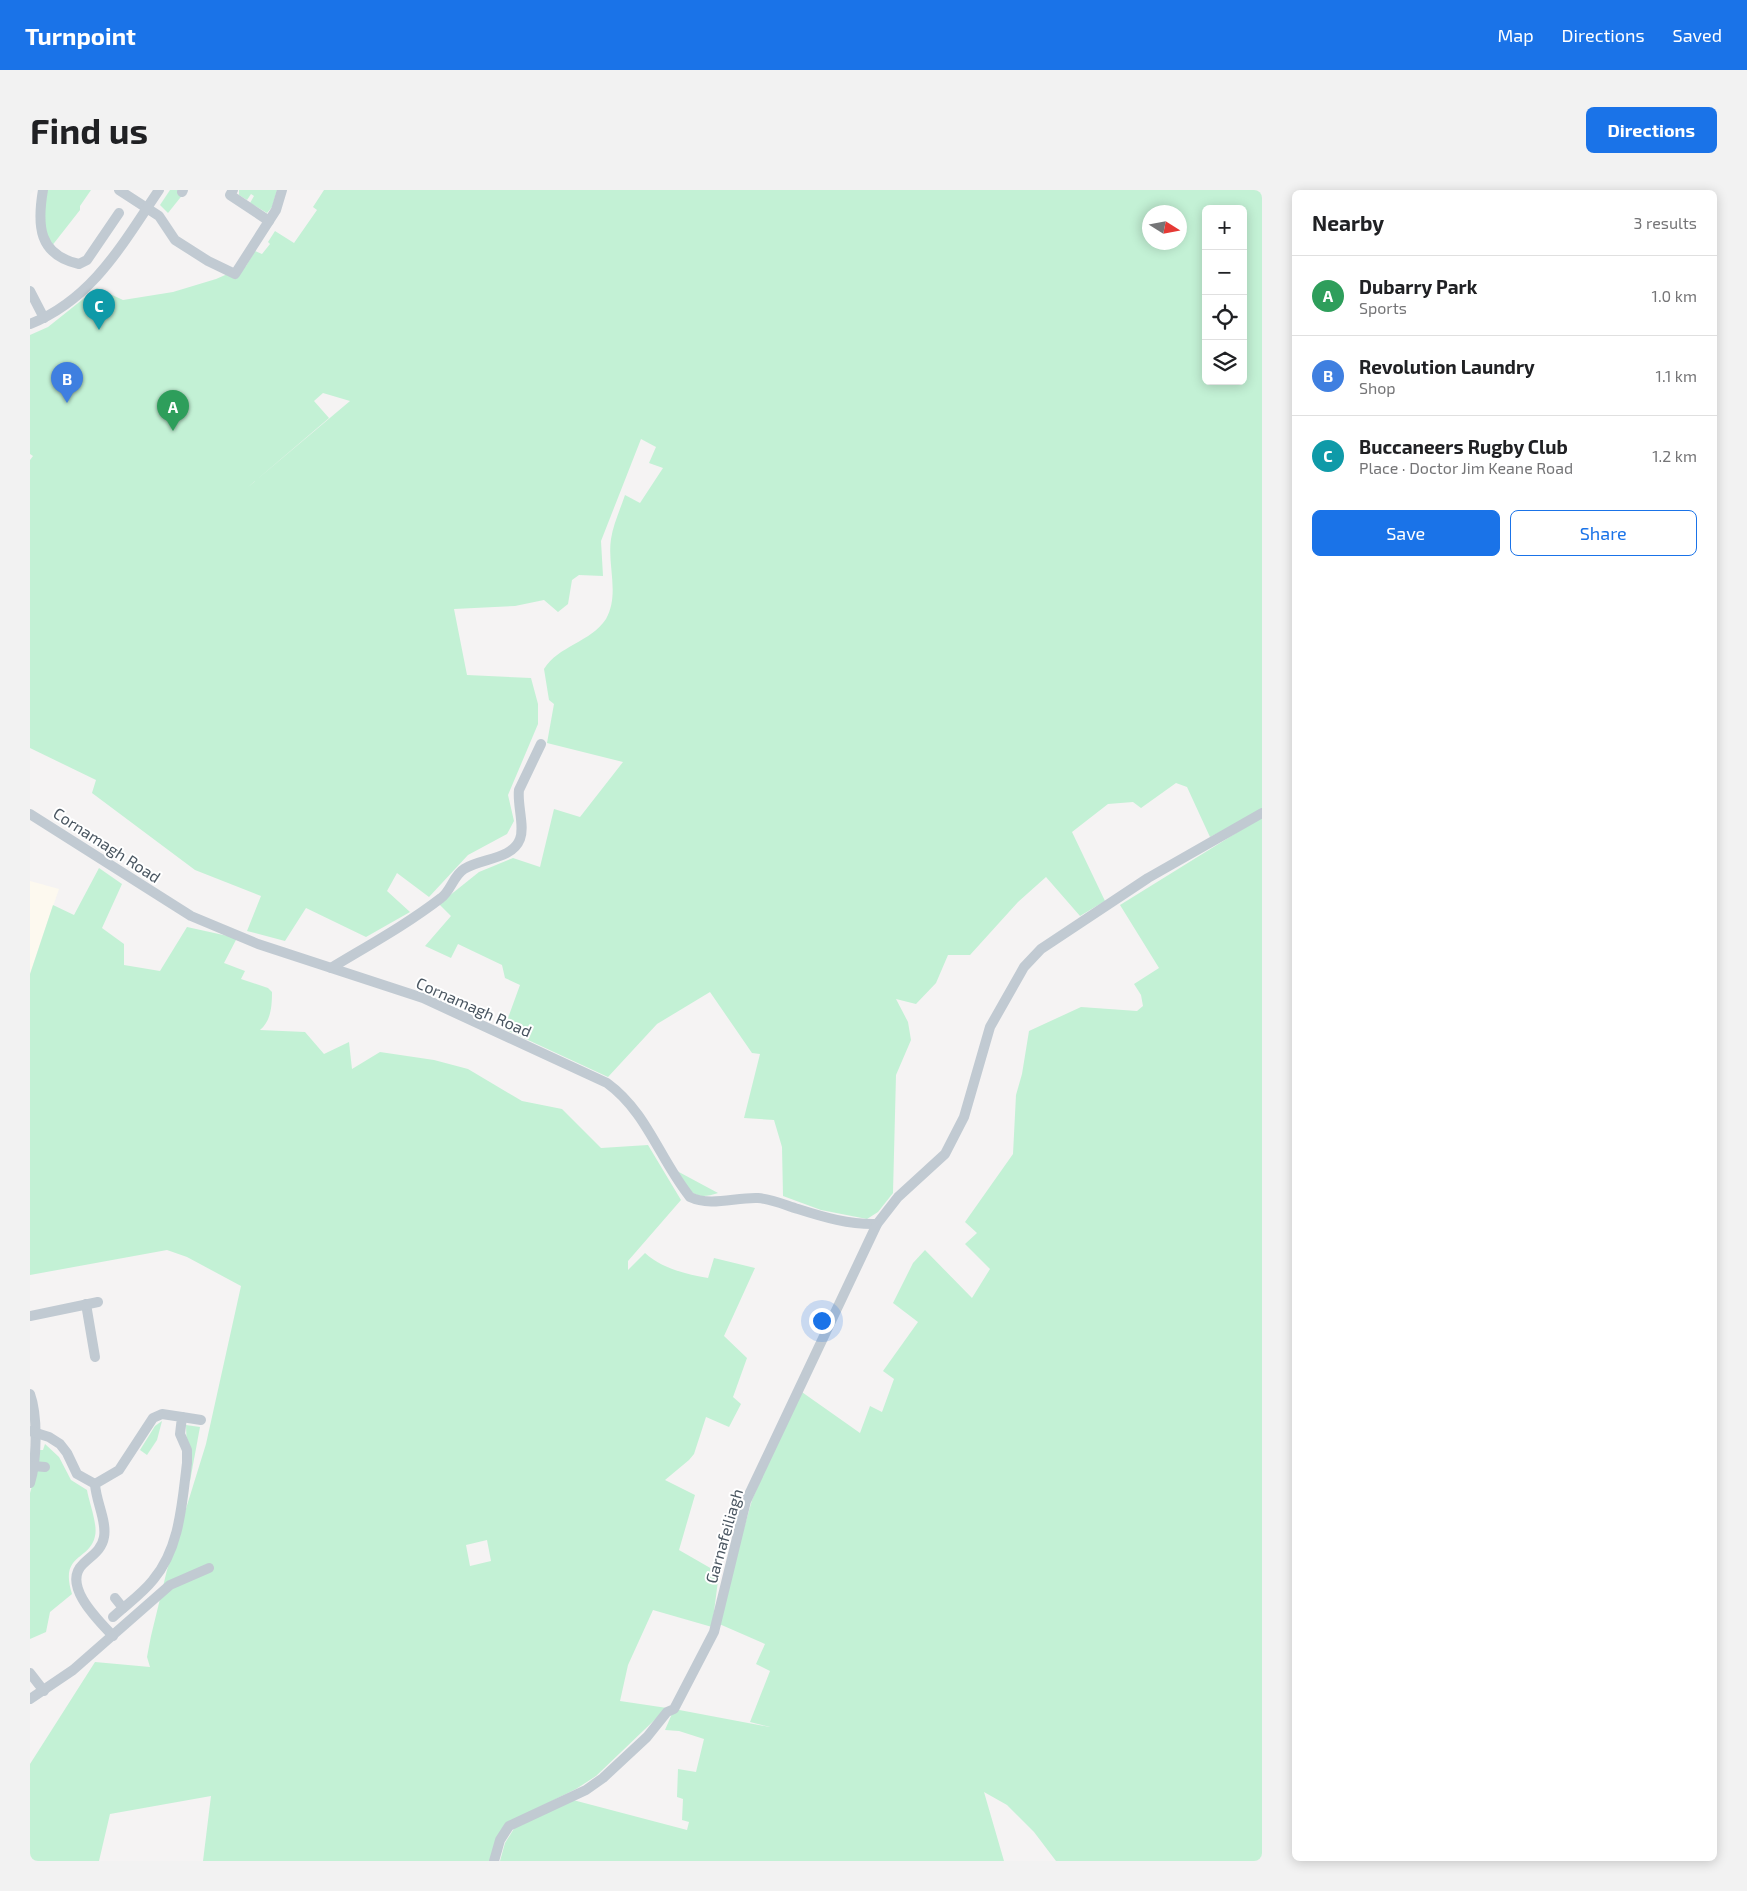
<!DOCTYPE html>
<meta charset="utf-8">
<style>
:root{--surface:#fff;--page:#f2f2f2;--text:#202124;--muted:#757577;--line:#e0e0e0;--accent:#1a73e8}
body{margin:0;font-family:"Exo 2",sans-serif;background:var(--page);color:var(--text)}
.controls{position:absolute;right:15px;top:15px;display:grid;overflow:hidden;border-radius:8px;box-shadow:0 2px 12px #0003}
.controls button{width:45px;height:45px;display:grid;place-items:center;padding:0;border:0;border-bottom:1px solid var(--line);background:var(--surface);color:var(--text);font:25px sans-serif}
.compass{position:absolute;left:1112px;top:15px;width:45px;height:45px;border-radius:50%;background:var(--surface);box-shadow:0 2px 12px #0003;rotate:101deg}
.you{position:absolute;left:791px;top:1130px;width:18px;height:18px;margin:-12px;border:4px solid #fff;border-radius:50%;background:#1a73e8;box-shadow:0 0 0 8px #1a73e833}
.badge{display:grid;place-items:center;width:32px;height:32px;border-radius:50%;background:var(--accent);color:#fff;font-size:16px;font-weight:700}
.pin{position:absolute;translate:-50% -41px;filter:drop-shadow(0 1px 2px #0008)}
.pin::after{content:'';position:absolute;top:26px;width:18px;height:15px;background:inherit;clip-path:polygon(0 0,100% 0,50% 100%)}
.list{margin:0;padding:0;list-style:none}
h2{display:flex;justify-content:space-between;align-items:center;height:65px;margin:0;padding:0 20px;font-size:21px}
h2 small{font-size:16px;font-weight:400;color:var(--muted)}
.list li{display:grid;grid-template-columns:32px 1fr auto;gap:15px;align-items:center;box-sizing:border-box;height:80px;padding:0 20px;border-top:1px solid var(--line)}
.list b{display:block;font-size:19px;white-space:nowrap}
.list p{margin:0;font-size:16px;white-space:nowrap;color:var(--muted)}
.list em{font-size:16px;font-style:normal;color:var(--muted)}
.actions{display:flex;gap:10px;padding:15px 20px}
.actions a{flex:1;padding:11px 0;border:1px solid var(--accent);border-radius:8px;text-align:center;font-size:18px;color:var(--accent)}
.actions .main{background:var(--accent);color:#fff}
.icon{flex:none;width:28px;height:28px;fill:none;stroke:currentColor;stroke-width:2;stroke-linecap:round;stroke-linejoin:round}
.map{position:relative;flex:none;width:1232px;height:1671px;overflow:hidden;border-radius:8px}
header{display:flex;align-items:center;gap:30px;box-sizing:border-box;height:70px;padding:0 25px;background:var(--accent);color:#fff}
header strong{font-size:24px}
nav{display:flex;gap:28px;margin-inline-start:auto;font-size:18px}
.intro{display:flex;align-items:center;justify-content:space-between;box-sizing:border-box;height:120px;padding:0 30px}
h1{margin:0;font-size:35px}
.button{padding:12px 22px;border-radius:8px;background:var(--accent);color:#fff;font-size:18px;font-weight:700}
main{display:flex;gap:30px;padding:0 30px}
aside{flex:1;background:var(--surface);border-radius:8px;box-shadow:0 2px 12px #0003}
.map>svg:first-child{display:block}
.commercial{fill:#fdf9ef}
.green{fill:#c3f1d5;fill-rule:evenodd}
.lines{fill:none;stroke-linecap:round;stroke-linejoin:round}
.minor{stroke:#c1cad2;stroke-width:10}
.labels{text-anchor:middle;stroke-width:4;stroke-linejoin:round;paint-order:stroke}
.street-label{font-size:16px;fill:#4a5661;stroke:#fff}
</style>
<header>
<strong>Turnpoint</strong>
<nav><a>Map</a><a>Directions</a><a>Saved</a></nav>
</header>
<div class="intro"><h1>Find us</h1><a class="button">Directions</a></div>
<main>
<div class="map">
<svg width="1232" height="1671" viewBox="0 0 1232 1671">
<rect width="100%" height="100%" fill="#f5f3f3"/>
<path class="commercial" d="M 0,691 L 29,699 L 0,784 Z"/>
<g class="green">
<path d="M 16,0 L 61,0 L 50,16 L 50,20 L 21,57 C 12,40 13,19 16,0 Z"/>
<path d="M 140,0 L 148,0 L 154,3 L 138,23 L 130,15 Z"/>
<path d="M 209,0 L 247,0 L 242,17 L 237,23 L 220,13 L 224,6 L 221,4 L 217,10 L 209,5 Z"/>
<path d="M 294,0 L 1232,0 L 1232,620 L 1180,647 L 1157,597 L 1146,593 L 1111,618 L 1103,612 L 1078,614 L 1042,642 L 1075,711 L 1050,726 L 1016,687 L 988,712 L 940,765 L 918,765 L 906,793 L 886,814 L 866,809 L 878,832 L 881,850 L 866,885 L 863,1003 L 848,1022 L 837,1029 L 791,1020 L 753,1006 L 752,957 L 744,930 L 714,928 L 730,864 L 722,863 L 680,802 L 627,834 L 578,887 L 474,839 L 490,795 L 475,788 L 472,775 L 428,754 L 421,768 L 395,756 L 421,726 L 409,714 L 449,682 L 483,668 L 510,677 L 524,619 L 550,627 L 593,572 L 517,553 L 524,514 L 519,510 L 514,479 C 528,456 561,452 576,429 C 590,404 577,375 581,349 C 583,335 590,320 595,305 L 610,313 L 633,278 L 619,273 L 626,257 L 611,249 L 571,351 L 573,386 L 549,385 L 542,390 L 538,414 L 528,422 L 514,410 L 485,416 L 424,419 L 437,485 L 501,488 L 508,514 L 508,534 L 478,605 L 484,631 L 477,644 L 438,665 L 399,707 L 367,683 L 357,701 L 380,722 L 336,747 L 276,718 L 255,751 L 217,741 L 231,706 L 165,680 L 62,603 L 66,590 L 0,558 L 0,270 L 3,266 L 0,264 L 0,145 L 18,137 L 67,98 L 93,110 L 143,102 L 186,89 L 216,76 L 225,61 L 232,64 L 240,54 L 238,52 L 245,41 L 264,53 L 287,20 L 283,17 ZM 1176,19 L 1213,19 L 1213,191 L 1176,191 ZM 1120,22 L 1150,22 L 1150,52 L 1120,52 ZM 293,203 L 320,211 L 217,298 L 299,228 L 284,211 Z"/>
<path d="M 1232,627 L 1232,1671 L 1026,1671 L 1004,1642 L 977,1615 L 954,1602 L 974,1671 L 470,1671 L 475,1653 L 485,1637 L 543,1610 L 657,1640 L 659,1632 L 652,1630 L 653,1609 L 647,1607 L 648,1579 L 666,1582 L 674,1549 L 649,1541 L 635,1540 L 644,1519 L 740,1537 L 720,1532 L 740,1481 L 726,1474 L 735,1454 L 687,1433 L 722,1310 L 769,1200 L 830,1243 L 840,1216 L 852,1222 L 864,1189 L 853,1181 L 888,1132 L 863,1113 L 883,1073 L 895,1060 L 942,1108 L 960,1079 L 935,1054 L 947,1043 L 935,1032 L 983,964 L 986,905 L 992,884 L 999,841 L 1051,817 L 1107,821 L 1113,816 L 1111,805 L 1104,794 L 1129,778 L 1090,715 Z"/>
<path d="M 69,678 L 92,694 L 72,738 L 94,754 L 94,775 L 130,781 L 157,737 L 207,748 L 194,773 L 215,781 L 211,789 L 238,798 L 242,802 C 242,816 241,831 230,840 L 275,842 L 294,864 L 319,852 L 322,879 L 350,862 L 404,870 L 438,879 L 492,911 L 532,919 L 571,958 L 618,955 L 651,1010 L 598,1071 L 598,1080 L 615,1063 C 633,1079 656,1084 678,1088 L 684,1068 L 725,1078 L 694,1146 L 717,1168 L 703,1207 L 711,1214 L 699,1237 L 676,1227 L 664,1264 L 659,1270 L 635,1290 L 665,1305 L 649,1360 L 689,1383 L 682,1437 L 623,1420 L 598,1475 L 590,1511 L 637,1518 L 566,1586 L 546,1599 L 475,1634 L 460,1671 L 173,1671 L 181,1606 L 80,1624 L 69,1671 L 0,1671 L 0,1574 L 65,1472 L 120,1477 L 117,1467 L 121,1446 L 137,1380 L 176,1254 L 211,1096 L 157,1067 L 137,1060 L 0,1085 L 0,784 L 23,715 L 44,725 ZM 457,1350 L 461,1371 L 440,1376 L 436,1355 Z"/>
<path d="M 647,981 L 688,1003 C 663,1012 659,1000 647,981 Z"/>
<path d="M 132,1231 L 127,1250 L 117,1265 L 110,1260 L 125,1236 Z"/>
<path d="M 156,1235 L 170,1237 L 160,1291 L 158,1290 Z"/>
<path d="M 15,1254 L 29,1267 L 41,1290 L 57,1300 C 59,1312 68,1335 65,1346 C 60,1371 29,1363 42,1404 L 20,1422 L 16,1442 L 0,1449 L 0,1303 L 9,1272 L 8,1260 L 13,1260 Z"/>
</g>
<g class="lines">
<g class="minor">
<path d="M 13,0 C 7,35 8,65 49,74 L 57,70 L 89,23"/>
<path d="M 89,0 L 129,26 L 145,50 L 178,71 L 205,84 L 246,20 L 252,0"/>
<path d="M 203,0 L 200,5 L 239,31"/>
<path d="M 152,2 L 153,0"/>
<path d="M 0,101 L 14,128"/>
<path d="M 0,134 C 63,109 93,53 129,0"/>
<path d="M 0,624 L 161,726 L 228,754 L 393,808 L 577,893 C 617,922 630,970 660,1007 C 681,1017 705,1007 728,1008 C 742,1009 755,1015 768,1019 C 793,1027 820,1035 847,1034"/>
<path d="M 301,778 C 339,755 376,735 411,708 C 421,701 423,686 434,679 C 451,668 482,670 490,649 C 495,637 487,614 489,600 L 511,554"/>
<path d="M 56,1114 L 65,1167"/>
<path d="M 0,1126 L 68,1112"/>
<path d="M 0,1204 C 8,1226 7,1270 0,1293"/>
<path d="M 152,1227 L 171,1230"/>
<path d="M 0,1241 L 19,1247 L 30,1254 L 37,1263 L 47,1284 L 65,1294"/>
<path d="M 3,1276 L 15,1277"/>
<path d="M 85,1408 L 93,1418"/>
<path d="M 83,1427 C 96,1415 112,1404 123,1390 C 150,1358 152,1313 157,1273 L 157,1260 L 150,1244 L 152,1227 L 132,1224 L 123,1228 L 89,1280 L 65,1294 C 66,1312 77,1331 74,1347 C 72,1360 61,1366 53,1374 C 31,1395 69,1431 83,1446"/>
<path d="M 0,1483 L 14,1501"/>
<path d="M 0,1509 L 43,1480 L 140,1395 L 179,1378"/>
<path d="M 464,1671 L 470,1650 L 479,1636 L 556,1600 L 573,1588 L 617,1547 L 637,1522 L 644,1519 L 684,1442 L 716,1311 L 847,1034 L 868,1007 L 915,964 L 934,927 L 960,837 L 994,777 L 1011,759 L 1118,688 L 1232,623"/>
</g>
</g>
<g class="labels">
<g class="street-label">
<text transform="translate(77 655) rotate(33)" y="6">Cornamagh Road</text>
<text transform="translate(444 817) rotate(24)" y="6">Cornamagh Road</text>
<text transform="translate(694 1346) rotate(-74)" y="6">Garnafeiliagh</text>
</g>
</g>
</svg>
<div class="controls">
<button>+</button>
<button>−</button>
<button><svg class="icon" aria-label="locate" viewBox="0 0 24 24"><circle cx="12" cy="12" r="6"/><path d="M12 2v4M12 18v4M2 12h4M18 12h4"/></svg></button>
<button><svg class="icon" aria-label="layers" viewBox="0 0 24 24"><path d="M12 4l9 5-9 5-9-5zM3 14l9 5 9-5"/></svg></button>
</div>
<svg class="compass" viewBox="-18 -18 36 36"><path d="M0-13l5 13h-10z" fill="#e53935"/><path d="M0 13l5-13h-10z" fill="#757577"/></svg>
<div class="you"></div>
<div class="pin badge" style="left:143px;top:241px;background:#2e9e5b">A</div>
<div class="pin badge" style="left:37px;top:213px;background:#3f7fe0">B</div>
<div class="pin badge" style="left:69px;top:140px;background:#0f9aa8">C</div>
</div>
<aside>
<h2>Nearby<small>3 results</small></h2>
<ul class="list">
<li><span class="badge" style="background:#2e9e5b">A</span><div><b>Dubarry Park</b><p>Sports</p></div><em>1.0 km</em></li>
<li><span class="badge" style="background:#3f7fe0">B</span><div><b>Revolution Laundry</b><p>Shop</p></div><em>1.1 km</em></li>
<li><span class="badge" style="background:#0f9aa8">C</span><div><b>Buccaneers Rugby Club</b><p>Place · Doctor Jim Keane Road</p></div><em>1.2 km</em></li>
</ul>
<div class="actions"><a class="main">Save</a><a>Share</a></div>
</aside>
</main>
